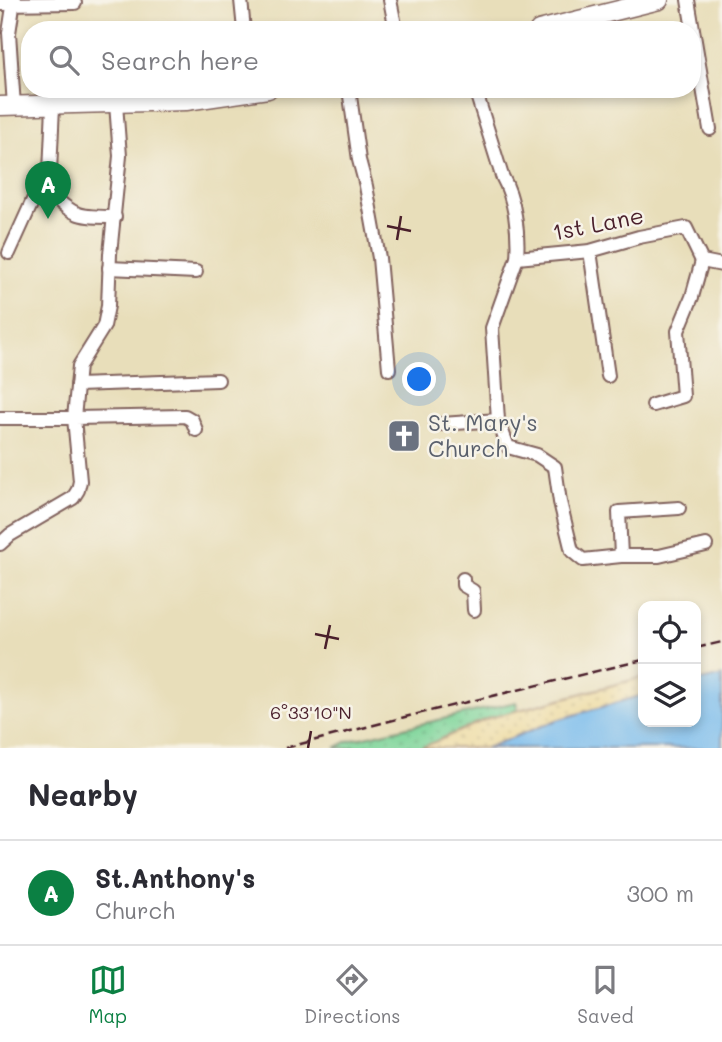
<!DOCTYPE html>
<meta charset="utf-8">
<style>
:root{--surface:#fff;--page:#f2f2f3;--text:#2b2b33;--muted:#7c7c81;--line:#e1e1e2;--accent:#0b8043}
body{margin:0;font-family:Mali,sans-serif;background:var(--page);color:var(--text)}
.controls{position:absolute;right:21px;bottom:21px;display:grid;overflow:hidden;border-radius:14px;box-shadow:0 4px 10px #0003}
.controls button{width:63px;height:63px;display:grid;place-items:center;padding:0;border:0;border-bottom:2px solid var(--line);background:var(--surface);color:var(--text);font:35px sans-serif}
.you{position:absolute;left:420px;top:380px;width:24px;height:24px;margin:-18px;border:5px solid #fff;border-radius:50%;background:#1a73e8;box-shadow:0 0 0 10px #1a73e833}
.badge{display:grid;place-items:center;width:46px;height:46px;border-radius:50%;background:var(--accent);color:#fff;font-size:23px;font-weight:700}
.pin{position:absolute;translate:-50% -58px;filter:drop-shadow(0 2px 4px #0008)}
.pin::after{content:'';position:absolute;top:37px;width:24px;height:21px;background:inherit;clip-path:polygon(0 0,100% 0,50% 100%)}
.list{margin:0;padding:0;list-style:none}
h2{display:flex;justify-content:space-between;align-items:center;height:91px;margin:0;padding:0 28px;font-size:30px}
h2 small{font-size:23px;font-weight:400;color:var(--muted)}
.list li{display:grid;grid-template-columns:46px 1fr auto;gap:21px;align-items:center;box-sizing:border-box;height:105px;padding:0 28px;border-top:2px solid var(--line)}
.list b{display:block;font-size:26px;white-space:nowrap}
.list p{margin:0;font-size:23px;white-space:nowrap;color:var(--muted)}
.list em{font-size:23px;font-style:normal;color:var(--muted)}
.icon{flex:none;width:38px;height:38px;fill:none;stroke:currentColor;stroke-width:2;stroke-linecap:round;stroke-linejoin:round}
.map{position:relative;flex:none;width:722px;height:748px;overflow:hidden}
.search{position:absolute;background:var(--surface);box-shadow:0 4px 10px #0003;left:21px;right:21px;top:21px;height:77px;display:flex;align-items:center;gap:18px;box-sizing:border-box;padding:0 24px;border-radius:28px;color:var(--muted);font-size:26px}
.sheet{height:196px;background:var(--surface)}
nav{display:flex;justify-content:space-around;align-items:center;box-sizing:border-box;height:98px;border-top:2px solid var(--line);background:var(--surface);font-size:19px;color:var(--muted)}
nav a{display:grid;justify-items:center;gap:4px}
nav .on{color:var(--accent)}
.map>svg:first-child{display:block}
.grass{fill:url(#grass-dots);stroke:#647a62;stroke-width:2}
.sand{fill:url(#sand-dots);stroke:#9c7c64;stroke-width:2}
.water{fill:#78bbed;stroke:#616d8c;stroke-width:2}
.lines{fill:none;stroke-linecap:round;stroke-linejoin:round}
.minor-casing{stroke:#81625d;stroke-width:16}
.highway-casing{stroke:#81625d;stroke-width:21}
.minor{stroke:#fff;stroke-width:12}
.highway{stroke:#fff;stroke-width:18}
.rail{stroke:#4a1f2b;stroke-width:2.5;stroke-dasharray:10 5;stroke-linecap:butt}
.ticks{fill:none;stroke:#4a1f2b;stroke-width:2.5}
.labels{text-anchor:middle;stroke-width:5;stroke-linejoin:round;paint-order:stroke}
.street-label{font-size:23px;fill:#4a1f2b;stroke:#f7f3e8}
.worship-label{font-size:23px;fill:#5b616d;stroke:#f7f3e8;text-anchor:start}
.ticks-label{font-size:18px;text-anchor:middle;fill:#4a1f2b;stroke:#f7f3e8;stroke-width:5;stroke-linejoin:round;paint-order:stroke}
</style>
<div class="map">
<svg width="722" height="748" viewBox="0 0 722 748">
<defs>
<pattern id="grass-dots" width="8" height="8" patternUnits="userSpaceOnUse" patternTransform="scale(1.75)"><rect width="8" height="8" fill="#7dd59a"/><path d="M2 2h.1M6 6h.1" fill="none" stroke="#6eb685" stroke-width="1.8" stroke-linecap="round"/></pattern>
<pattern id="sand-dots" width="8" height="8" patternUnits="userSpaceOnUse" patternTransform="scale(1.75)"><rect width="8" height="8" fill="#eeda9e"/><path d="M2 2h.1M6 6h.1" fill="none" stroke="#cebb88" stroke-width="1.8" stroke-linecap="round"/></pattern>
</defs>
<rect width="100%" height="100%" fill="#f7f3e8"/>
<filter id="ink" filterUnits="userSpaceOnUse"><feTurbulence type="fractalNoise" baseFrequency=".0143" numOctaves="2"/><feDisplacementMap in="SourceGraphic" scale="14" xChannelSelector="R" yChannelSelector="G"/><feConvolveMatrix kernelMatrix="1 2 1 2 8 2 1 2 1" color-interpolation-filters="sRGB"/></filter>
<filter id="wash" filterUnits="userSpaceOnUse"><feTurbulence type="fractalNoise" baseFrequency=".00686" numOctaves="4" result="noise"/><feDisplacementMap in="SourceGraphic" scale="28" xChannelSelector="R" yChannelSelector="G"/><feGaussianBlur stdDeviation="1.57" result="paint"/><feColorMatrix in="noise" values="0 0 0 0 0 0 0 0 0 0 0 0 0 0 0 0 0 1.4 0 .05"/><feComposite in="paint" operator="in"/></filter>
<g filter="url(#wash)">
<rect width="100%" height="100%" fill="#e8deba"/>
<path class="grass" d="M 516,702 L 518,711 L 489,718 L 421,748 L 335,748 L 348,741 Z"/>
<path class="sand" d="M 643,677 L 643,695 L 557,720 L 486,748 L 421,748 L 489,718 Z"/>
<path class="water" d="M 722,676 L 722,748 L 486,748 L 557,720 L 643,695 L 643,722 L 696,722 L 696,682 Z"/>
</g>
<g filter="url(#ink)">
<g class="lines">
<defs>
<g id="minor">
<path d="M 241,0 L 244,30"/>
<path d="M 390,0 L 396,30"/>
<path d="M 688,0 L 710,129"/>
<path d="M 0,4 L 75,3"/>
<path d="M 349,89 L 359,160 L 366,186 L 379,258 L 389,369"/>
<path d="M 475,89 L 502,176 C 515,199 519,232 517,258 L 492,328 L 498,420 L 508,447 L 537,455 L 555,467 L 560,502 L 572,551 L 583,560 L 621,556 L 659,556 L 706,545"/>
<path d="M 14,106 L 9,33 L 14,0"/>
<path d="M 46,190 C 76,216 74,217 115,217"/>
<path d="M 590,251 L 608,376"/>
<path d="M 9,253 L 33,200 L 46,190 L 50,172 L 53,106"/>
<path d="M 517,258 L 590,251 L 639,237 L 686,228 L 702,261 L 722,265"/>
<path d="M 109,268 L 196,272"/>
<path d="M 77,385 L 218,380"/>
<path d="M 653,405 L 683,396 L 678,331 L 692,297 L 702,261"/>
<path d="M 0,418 L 74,418 L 79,366 L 104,326 L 108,306 L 110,254 L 120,156 L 116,104"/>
<path d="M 442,424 L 498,420"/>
<path d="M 0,544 L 10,535 L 73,498 L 78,490 L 80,481 L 74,418 L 185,416 L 192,420 L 196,430"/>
<path d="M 621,556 L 619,512 L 679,508"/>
<path d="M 463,579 L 463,585 L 473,591 L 474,610"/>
</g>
<g id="highway">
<path d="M 539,30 L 659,0"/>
<path d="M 0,106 L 186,101 L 268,89"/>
</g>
</defs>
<use href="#minor" class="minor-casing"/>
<use href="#highway" class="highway-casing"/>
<use href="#minor" class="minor"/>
<use href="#highway" class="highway"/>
<g class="rail">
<path d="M 696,648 L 722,642"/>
<path d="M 285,748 L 413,715 L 643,660"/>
</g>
</g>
</g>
<path class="ticks" d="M 387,226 L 411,231M 397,240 L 401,216M 315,634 L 339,639M 325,649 L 330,625M 308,748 L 311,731"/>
<defs>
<symbol id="church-square" viewBox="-11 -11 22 22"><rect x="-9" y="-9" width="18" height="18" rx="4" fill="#6b7280" stroke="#f7f3e8"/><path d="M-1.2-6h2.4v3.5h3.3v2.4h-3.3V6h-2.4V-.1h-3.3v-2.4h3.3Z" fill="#fff"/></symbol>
</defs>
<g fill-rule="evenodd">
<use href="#church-square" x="385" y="417" width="38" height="38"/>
</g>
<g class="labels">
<g class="street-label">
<text transform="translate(598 224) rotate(-11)" y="8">1st Lane</text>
</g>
<g class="worship-label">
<text x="428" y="431">St. Mary's<tspan x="428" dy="26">Church</tspan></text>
</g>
</g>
<g class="ticks-label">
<text x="311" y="719">6°33'10"N</text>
</g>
</svg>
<div class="controls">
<button><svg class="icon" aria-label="locate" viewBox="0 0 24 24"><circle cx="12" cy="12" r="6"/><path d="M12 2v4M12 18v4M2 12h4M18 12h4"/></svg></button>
<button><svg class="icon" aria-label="layers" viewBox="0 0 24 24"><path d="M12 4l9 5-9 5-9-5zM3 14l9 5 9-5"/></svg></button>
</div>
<div class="you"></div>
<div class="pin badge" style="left:48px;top:219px">A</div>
<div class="search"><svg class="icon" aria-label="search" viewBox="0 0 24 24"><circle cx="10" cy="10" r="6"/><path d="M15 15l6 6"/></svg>Search here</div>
</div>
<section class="sheet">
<h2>Nearby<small></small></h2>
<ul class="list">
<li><span class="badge">A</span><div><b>St.Anthony's</b><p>Church</p></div><em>300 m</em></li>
</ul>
</section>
<nav>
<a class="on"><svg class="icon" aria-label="map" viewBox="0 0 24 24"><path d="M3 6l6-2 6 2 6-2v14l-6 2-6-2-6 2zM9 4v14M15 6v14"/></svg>Map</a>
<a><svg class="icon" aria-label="directions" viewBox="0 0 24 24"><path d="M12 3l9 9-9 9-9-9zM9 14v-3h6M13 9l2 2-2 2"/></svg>Directions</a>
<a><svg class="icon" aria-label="saved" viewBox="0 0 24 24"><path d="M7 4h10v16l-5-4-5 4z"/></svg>Saved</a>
</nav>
